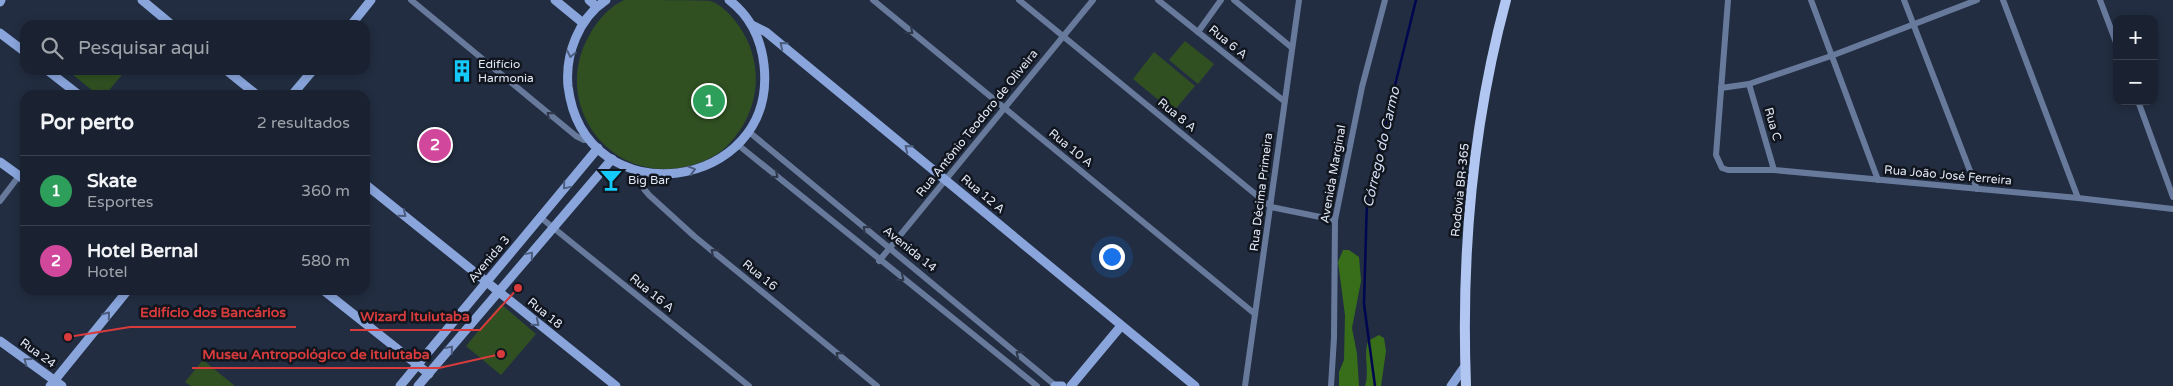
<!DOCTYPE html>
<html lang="pt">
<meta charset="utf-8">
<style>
:root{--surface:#1a2231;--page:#232a39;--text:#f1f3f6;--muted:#9fa4ab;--line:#383f4d;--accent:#14cafb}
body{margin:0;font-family:"Varela Round",sans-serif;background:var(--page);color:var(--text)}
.controls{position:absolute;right:15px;top:15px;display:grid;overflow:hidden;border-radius:10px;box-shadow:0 2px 8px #0003}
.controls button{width:45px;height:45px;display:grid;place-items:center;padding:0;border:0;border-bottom:1px solid var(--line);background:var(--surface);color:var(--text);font:25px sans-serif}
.you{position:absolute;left:1111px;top:256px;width:18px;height:18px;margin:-12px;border:4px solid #fff;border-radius:50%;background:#1a73e8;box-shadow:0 0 0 8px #1a73e833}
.badge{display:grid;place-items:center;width:32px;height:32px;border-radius:50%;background:var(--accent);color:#fff;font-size:16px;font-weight:700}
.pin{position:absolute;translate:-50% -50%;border:2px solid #fff;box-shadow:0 1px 5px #0006}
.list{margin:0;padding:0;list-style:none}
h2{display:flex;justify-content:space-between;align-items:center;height:65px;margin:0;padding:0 20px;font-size:21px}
h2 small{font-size:16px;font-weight:400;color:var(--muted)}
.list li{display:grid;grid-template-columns:32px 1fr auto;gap:15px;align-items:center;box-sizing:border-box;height:70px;padding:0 20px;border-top:1px solid var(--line)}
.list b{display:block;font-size:19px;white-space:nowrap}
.list p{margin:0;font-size:16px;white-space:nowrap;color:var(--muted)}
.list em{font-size:16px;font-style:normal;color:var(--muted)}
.icon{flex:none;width:28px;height:28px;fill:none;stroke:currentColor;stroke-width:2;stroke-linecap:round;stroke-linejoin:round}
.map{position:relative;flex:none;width:2173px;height:386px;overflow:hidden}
.search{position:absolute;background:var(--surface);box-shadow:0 2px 8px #0003;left:20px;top:20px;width:350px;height:55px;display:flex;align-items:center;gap:12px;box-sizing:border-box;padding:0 18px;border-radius:15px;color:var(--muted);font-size:19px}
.panel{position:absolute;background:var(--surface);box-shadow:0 2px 8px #0003;left:20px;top:90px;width:350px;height:205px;border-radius:15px}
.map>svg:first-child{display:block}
.green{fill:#305021}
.forest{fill:#386e1a}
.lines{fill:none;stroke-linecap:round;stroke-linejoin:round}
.stream{stroke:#00064f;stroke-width:2.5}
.street{stroke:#687a9c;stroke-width:6}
.secondary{stroke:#89a5dc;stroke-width:9}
.primary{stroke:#b1c7f2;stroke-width:10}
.oneway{stroke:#2f384a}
.oneway2{stroke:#4c5d7d}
.labels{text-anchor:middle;stroke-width:5;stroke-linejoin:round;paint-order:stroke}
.street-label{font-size:12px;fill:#e0e8f5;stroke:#10151e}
.poi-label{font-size:12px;fill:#e0e8f5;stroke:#10151e;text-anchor:start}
.water-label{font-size:14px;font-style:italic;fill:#d3dff4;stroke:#10151e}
.leader{fill:none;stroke:#d73b3c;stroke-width:2}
.callout-dot{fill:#d73b3c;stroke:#10151e;stroke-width:2}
.callout-label{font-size:14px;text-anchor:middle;font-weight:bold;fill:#d73b3c;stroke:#10151e;stroke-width:5;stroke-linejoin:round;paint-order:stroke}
</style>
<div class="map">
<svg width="2173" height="386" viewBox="0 0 2173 386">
<rect width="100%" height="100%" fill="#222d41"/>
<g class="green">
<path d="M 624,0 C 638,0 702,0 711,1 C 722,5 732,16 739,26 C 766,65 760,115 725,148 C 714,158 698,164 684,167 C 607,183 550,101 590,34 C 597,21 610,6 624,0 Z"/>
<path d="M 1185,41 L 1214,64 L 1198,84 L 1169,60 Z"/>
<path d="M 1154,52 L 1195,86 L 1173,112 L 1133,79 Z"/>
<path d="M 67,70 L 126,70 L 105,95 L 98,95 Z"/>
<path d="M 501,304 L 536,334 L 501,375 L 466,346 Z"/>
<path d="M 203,360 L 235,386 L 191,386 L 185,382 Z"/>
</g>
<g class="forest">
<path d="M 1343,250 L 1349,250 L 1359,257 L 1361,281 L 1352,328 L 1357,354 L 1359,386 L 1339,386 L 1339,372 L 1344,360 L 1345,315 L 1338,262 Z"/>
<path d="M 1379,335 L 1384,338 L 1386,351 L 1381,386 L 1365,386 C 1370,371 1363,356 1368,341 Z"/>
</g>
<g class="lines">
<path class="stream" d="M 1375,386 L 1364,304 L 1367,199 L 1416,0"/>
<g class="street">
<path d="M 411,0 L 576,136 L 584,140 L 590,139"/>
<path d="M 873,0 L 1255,314"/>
<path d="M 1019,0 L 1271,207 L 1335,220"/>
<path d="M 1158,0 L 1284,101"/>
<path d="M 1234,0 L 1291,47"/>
<path d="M 1728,0 L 1716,155 L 1722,168 L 1728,170 L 1774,170 L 2078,198 L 2173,209"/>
<path d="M 1811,0 L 1878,180"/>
<path d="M 1904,0 L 1977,189"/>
<path d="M 2003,0 L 2078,198"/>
<path d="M 2100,0 L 2117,45"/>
<path d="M 1198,32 L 1221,0"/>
<path d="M 1749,84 L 1774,170"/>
<path d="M 1721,88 L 1749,84 L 1831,56 L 1977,0"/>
<path d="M 2138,101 L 2173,197"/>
<path d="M 748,131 L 1056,386"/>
<path d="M 737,144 L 1037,386"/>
<path d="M 643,173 L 644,189 L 649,195 L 694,236 L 877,386"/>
<path d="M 0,201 L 19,176"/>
<path d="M 540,217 L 749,386"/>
<path d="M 879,261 L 1093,0"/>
<path d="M 1245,386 L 1299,0"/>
<path d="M 1331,386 L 1334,338 L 1335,220 L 1362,87 L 1385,0"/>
</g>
<g class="secondary">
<path d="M 142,0 L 172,25"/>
<path d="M 555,0 L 583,23"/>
<path d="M 589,0 L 596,6"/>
<path d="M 606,0 C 579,18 565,54 568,86 C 584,219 778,192 764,65 C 761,39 750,16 729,0"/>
<path d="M 0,2 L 1,0"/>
<path d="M 351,25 L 371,0"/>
<path d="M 752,25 L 766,32 L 1195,386"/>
<path d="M 0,33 L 25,52"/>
<path d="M 47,70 L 79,95"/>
<path d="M 226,70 L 257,95"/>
<path d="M 292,95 L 313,70"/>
<path d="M 0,162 L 25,180"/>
<path d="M 365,184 L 616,386"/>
<path d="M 323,290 L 429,374"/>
<path d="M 0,341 L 62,386"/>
<path d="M 50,386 L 128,290"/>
<path d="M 400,386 L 598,148"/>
<path d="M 418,386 L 612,159"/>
<path d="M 1055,386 L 1062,386"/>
<path d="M 1071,386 L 1121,326"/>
<path d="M 1451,386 L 1465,366"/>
</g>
<path class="primary" d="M 1466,386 C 1461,256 1472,126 1506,0"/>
</g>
<defs><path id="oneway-chevron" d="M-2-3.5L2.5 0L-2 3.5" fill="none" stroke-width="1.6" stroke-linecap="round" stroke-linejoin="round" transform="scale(1.25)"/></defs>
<g class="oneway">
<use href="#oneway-chevron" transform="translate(910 31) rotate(39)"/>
<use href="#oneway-chevron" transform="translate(550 115) rotate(-141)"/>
<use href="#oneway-chevron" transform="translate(775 175) rotate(39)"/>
<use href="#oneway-chevron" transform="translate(866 229) rotate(-140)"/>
<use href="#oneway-chevron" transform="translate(714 252) rotate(-141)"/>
<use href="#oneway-chevron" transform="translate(901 278) rotate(38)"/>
<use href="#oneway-chevron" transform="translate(1019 354) rotate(-141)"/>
<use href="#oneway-chevron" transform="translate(839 355) rotate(-141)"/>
</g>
<g class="oneway2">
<use href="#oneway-chevron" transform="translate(783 45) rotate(-141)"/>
<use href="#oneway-chevron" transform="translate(571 54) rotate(102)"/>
<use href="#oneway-chevron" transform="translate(908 148) rotate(-141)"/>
<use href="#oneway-chevron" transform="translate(692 170) rotate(-17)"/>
<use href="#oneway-chevron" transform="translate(566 186) rotate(130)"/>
<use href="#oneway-chevron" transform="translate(403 214) rotate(39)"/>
<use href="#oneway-chevron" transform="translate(530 255) rotate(-50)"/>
<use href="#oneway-chevron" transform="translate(107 315) rotate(-51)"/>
<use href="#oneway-chevron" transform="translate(536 323) rotate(39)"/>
<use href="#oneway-chevron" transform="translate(450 349) rotate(-50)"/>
<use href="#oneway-chevron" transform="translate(27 361) rotate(-144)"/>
</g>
<defs>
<symbol id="building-bare" viewBox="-9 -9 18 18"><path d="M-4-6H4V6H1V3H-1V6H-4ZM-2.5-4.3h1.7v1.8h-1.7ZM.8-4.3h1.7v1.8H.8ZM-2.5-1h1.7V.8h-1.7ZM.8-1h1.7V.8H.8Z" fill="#14cafb" stroke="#10151e" stroke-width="2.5" paint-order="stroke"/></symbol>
<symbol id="bar-bare" viewBox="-9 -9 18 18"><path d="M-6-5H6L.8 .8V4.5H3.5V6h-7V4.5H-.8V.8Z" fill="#14cafb" stroke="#10151e" stroke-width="2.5" paint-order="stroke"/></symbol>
</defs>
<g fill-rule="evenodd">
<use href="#building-bare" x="446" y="55" width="32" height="32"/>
<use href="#bar-bare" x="595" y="164" width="32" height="32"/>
</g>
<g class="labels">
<g class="street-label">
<text transform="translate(1228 42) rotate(39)" y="4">Rua 6 A</text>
<text transform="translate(1177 115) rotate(39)" y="4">Rua 8 A</text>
<text transform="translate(977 123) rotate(-51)" y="4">Rua Antônio Teodoro de Oliveira</text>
<text transform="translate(1773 124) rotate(74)" y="4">Rua C</text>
<text transform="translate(1071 148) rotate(39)" y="4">Rua 10 A</text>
<text transform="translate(1333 174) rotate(-80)" y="4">Avenida Marginal</text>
<text transform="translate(1948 175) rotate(5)" y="4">Rua João José Ferreira</text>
<text transform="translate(1460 190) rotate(-84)" y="4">Rodovia BR-365</text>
<text transform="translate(1261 192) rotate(-83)" y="4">Rua Décima Primeira</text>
<text transform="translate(983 194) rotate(40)" y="4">Rua 12 A</text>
<text transform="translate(910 249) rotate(39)" y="4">Avenida 14</text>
<text transform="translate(489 259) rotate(-50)" y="4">Avenida 3</text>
<text transform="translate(760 275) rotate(39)" y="4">Rua 16</text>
<text transform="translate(652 293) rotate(39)" y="4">Rua 16 A</text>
<text transform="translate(545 313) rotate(39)" y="4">Rua 18</text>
<text transform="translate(38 353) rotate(36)" y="4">Rua 24</text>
</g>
<g class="poi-label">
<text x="478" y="68">Edifício<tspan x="478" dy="14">Harmonia</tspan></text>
<text x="628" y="184">Big Bar</text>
</g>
<g class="water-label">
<text transform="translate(1381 147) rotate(-77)" y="5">Córrego do Carmo</text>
</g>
</g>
<path class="leader" d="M68 337L130 327H296M518 288L480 330H350M501 354L439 368H192"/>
<g class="callout-dot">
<circle cx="68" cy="337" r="5"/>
<circle cx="518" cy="288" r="5"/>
<circle cx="501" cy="354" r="5"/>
</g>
<g class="callout-label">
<text x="213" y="317">Edifício dos Bancários</text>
<text x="415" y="321">Wizard Ituiutaba</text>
<text x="316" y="359">Museu Antropológico de ituiutaba</text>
</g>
</svg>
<div class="controls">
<button>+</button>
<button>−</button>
</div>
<div class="you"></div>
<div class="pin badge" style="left:709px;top:101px;background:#2e9e5b">1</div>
<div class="pin badge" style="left:435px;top:145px;background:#d1479c">2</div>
<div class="search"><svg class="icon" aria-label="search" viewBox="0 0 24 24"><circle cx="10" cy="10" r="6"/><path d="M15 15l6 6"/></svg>Pesquisar aqui</div>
<section class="panel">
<h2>Por perto<small>2 resultados</small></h2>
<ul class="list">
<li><span class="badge" style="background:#2e9e5b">1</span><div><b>Skate</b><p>Esportes</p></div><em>360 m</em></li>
<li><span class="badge" style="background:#d1479c">2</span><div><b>Hotel Bernal</b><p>Hotel</p></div><em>580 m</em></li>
</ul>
</section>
</div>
